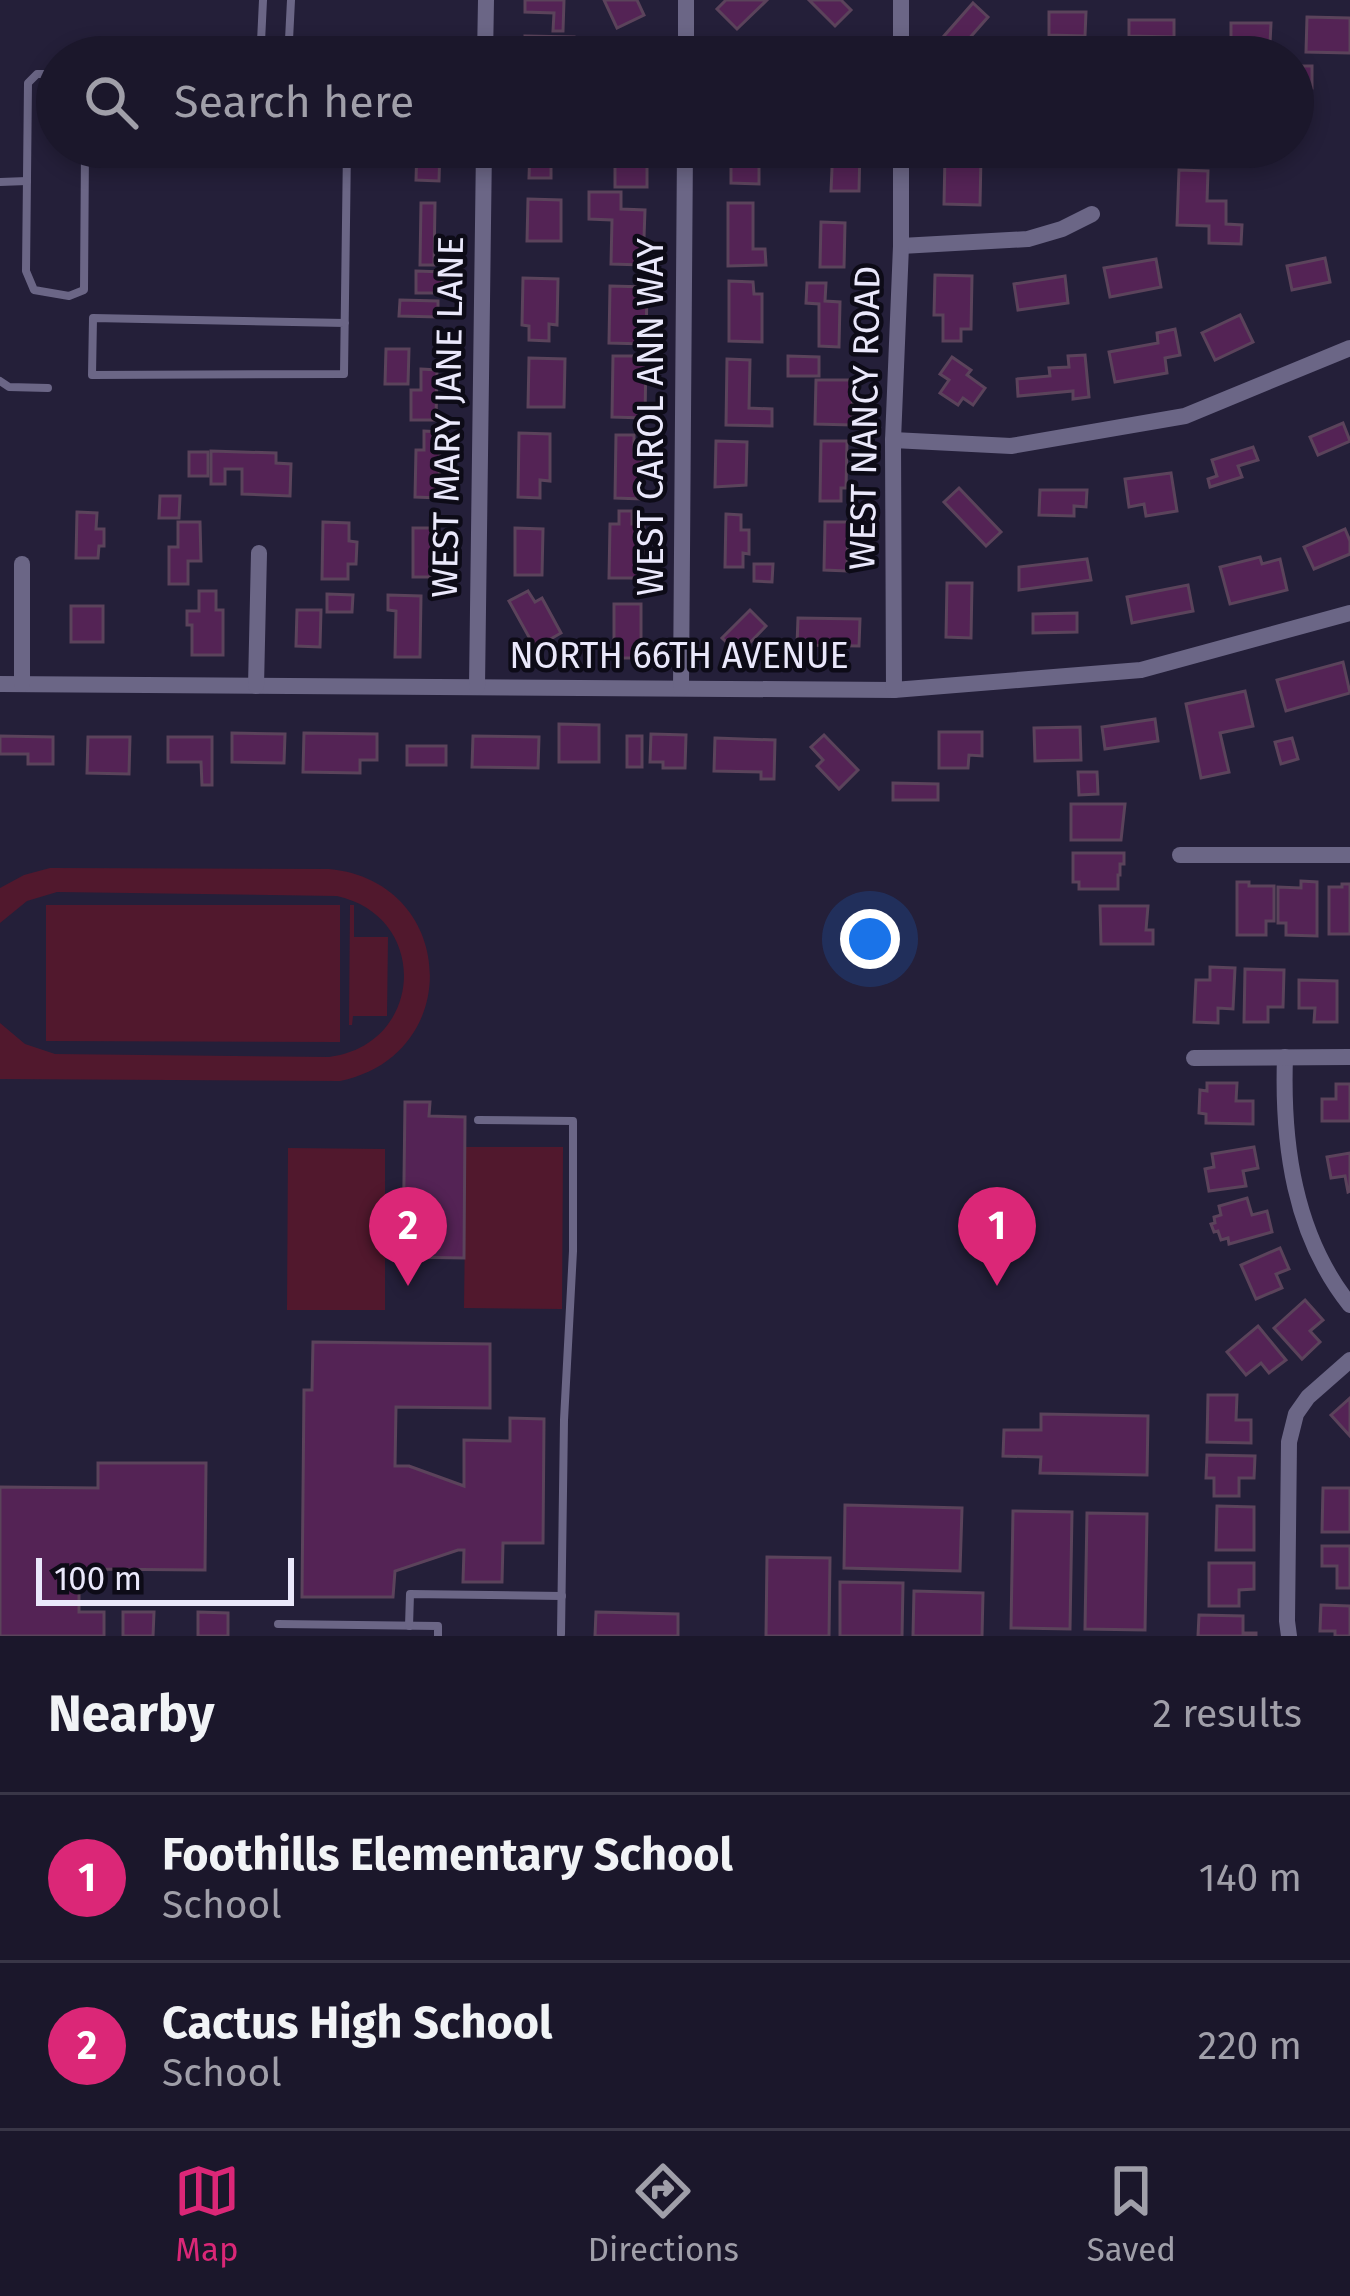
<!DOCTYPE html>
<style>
:root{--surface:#1b172b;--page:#282437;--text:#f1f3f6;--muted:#a09fa9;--line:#393647;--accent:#db2777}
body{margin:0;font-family:"Fira Sans",sans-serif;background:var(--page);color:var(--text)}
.scale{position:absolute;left:36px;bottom:30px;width:258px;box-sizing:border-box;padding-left:12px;border:6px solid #eae8fb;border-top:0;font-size:33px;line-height:42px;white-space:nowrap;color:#eae8fb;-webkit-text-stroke:9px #0d0b17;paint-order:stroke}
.you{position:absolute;left:870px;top:939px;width:42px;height:42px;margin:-30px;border:9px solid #fff;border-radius:50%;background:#1a73e8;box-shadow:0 0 0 18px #1a73e833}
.badge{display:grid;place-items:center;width:78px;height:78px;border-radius:50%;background:var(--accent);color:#fff;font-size:39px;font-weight:700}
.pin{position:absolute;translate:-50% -99px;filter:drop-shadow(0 3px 6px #0008)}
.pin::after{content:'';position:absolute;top:63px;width:42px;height:36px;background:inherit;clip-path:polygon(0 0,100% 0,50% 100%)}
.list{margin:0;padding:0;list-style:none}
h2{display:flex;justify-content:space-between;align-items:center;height:156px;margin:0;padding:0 48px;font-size:51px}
h2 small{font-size:39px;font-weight:400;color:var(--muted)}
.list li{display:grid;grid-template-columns:78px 1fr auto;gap:36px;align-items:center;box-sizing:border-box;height:168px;padding:0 48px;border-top:3px solid var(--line)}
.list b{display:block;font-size:45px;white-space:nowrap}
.list p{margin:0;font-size:39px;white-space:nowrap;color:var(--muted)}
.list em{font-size:39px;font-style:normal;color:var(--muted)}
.icon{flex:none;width:66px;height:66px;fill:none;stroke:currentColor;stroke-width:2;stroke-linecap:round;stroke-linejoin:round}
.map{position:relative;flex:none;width:1350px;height:1636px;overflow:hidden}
.search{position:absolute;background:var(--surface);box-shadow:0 6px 18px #0003;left:36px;right:36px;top:36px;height:132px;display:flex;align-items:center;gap:30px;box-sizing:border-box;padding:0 42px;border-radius:66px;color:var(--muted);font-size:45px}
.sheet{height:492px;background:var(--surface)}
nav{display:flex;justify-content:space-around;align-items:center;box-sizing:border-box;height:168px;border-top:3px solid var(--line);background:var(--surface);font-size:33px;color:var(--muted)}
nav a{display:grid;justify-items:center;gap:6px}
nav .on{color:var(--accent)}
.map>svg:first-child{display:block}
.green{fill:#51182d}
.building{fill:#542355;stroke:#5b435b;stroke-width:3}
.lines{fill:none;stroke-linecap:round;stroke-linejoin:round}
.service{stroke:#6b6686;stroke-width:8}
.minor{stroke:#6b6686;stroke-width:16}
.labels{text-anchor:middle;stroke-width:9;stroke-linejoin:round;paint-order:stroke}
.street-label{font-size:36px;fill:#eae8fb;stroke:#0d0b17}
</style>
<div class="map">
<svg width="1350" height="1636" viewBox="0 0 1350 1636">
<rect width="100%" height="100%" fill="#241f39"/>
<g class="green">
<path d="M 50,868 L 329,869 C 457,881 466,1055 340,1081 L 0,1079 L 0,1023 L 25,1044 L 55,1054 L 329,1057 C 424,1045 431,917 337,896 L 57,892 L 27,901 L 0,923 L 0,888 L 24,875 Z"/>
<path d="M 46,905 L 340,905 L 340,1042 L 46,1041 Z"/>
<path d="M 350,905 L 354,905 L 354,937 L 388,937 L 387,1016 L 353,1016 L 352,1025 L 349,1025 Z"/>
<path d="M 466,1147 L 563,1147 L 562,1309 L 464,1308 Z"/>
<path d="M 288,1148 L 385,1149 L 385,1310 L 287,1310 Z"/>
</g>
<g class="building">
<path d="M 525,0 L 564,0 L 563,31 L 553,31 L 554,13 L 525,12 Z"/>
<path d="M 604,0 L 637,0 L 644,15 L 617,28 Z"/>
<path d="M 726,0 L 767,0 L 737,29 L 717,9 Z"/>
<path d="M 809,0 L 841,0 L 851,10 L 835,26 Z"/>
<path d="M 973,3 L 988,17 L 959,50 L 944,36 Z"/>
<path d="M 1049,12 L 1086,12 L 1085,36 L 1049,35 Z"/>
<path d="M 1307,17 L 1350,18 L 1350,53 L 1306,52 Z"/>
<path d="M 1129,20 L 1174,20 L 1174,37 L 1129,36 Z"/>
<path d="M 1231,23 L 1271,23 L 1270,44 L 1231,43 Z"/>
<path d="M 525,36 L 574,37 L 574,55 L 525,57 Z"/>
<rect x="615" y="45" width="30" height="12"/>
<rect x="415" y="50" width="35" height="7"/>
<path d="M 1293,66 L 1312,66 L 1312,88 L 1293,87 Z"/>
<path d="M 417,147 L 440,147 L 439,181 L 416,180 Z"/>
<path d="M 530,147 L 560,147 L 560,164 L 551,163 L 551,178 L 529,178 Z"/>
<rect x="615" y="147" width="32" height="40"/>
<path d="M 723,147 L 755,147 L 754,162 L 759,163 L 759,184 L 731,183 L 731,163 L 722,163 Z"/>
<path d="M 833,147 L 860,147 L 859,191 L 831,191 Z"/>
<path d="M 1035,147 L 1097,147 L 1096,164 L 1035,162 Z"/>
<path d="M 1139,147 L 1179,147 L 1170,163 Z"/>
<path d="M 945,156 L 981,157 L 980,205 L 944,204 Z"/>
<path d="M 1179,170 L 1208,171 L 1207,201 L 1226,201 L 1226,224 L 1242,225 L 1241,244 L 1209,243 L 1209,226 L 1177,225 Z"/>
<path d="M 589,192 L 621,192 L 621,209 L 645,210 L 643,265 L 611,264 L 612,220 L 589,219 Z"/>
<path d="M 528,199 L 561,200 L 561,241 L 527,241 Z"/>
<path d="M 421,203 L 435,203 L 434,265 L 420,265 Z"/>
<path d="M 728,203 L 753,203 L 753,249 L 765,249 L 766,265 L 728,266 Z"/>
<path d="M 821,222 L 845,223 L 844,267 L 820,267 Z"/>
<path d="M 1325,258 L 1330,282 L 1292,290 L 1287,266 Z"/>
<path d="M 1156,259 L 1161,287 L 1110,297 L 1104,268 Z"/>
<path d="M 416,271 L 443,272 L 442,293 L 416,293 Z"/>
<path d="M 935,275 L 972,276 L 971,329 L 961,329 L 961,341 L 943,341 L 943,315 L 934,315 Z"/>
<path d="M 1065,276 L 1068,303 L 1018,310 L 1014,284 Z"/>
<path d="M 523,278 L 558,279 L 557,325 L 549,324 L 549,341 L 529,340 L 529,326 L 522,325 Z"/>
<path d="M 729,281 L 753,282 L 754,294 L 762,294 L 762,342 L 729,341 Z"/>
<path d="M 807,283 L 826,283 L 825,301 L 840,302 L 839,347 L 819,346 L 819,304 L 806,303 Z"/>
<path d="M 610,286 L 647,287 L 646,344 L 609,343 Z"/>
<path d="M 400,300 L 438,301 L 438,317 L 399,316 Z"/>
<path d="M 1240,315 L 1253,342 L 1215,360 L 1202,333 Z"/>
<path d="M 1175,329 L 1180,355 L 1165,358 L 1167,373 L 1115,382 L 1109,352 L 1158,343 L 1157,333 Z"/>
<path d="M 386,349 L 409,349 L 408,384 L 385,384 Z"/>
<path d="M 1085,355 L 1089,397 L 1073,399 L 1073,391 L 1018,396 L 1017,379 L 1050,376 L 1049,368 L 1069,367 L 1068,356 Z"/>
<path d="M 613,356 L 646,356 L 645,418 L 612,417 Z"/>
<path d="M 788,356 L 819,357 L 819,376 L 788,376 Z"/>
<path d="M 952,357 L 971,370 L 967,375 L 985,388 L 973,405 L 963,398 L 958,405 L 940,393 L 949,380 L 940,374 Z"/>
<path d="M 529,358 L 565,359 L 564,407 L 528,407 Z"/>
<path d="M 727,359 L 750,360 L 749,408 L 772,409 L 772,426 L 726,425 Z"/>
<path d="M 421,369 L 437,370 L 436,420 L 411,420 L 411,390 L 421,390 Z"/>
<path d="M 816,380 L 853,380 L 852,425 L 815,424 Z"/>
<path d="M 1343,423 L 1350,441 L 1318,455 L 1310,437 Z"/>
<path d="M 424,431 L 440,432 L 439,498 L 415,497 L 416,450 L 424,450 Z"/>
<path d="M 519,433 L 550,434 L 550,481 L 540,480 L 540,498 L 518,497 Z"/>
<path d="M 616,435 L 634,435 L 634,455 L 642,456 L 642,499 L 615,498 Z"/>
<path d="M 716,441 L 747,442 L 746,485 L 715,487 Z"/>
<path d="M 821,441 L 847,441 L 846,488 L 841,488 L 841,501 L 820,501 Z"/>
<path d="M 1253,447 L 1258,460 L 1238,466 L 1242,477 L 1210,487 L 1208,479 L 1217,476 L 1212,460 Z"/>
<path d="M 211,451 L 276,453 L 276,463 L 291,464 L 290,496 L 242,494 L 242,469 L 225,469 L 225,484 L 211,484 Z"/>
<rect x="189" y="452" width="19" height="24"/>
<path d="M 1171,473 L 1177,511 L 1146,516 L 1144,504 L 1129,507 L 1125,479 Z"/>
<path d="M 959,488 L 1001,532 L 986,546 L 944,502 Z"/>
<path d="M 1040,490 L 1087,490 L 1086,507 L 1074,506 L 1074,516 L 1039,515 Z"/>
<path d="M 160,496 L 180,496 L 179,518 L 159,518 Z"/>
<path d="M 619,511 L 632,511 L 632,524 L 644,524 L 643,578 L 609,578 L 610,524 L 619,524 Z"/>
<path d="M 77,512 L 97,513 L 96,529 L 104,529 L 104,546 L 99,546 L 98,558 L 76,558 Z"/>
<path d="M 726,514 L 741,515 L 741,530 L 749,530 L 749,554 L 743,553 L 743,567 L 725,567 Z"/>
<path d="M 178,522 L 200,522 L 201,561 L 188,561 L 188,584 L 169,584 L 169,547 L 178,547 Z"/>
<path d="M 323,522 L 349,523 L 349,541 L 357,542 L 356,564 L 348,564 L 348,579 L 322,579 Z"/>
<path d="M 825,522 L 848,522 L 847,571 L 824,570 Z"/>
<rect x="413" y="528" width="21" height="49"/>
<path d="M 515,528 L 543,529 L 542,575 L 515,575 Z"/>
<path d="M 1345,529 L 1350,541 L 1350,554 L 1314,569 L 1304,547 Z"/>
<path d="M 1260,557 L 1262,564 L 1280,559 L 1287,590 L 1230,604 L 1220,567 Z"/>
<path d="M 1087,559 L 1091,580 L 1019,590 L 1019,567 Z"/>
<path d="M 754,564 L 773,564 L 772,582 L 754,581 Z"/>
<path d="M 947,583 L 972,583 L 971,638 L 946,637 Z"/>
<path d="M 1188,585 L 1193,611 L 1132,623 L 1127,597 Z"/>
<path d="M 199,591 L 216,591 L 216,610 L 223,610 L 223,655 L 192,655 L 192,625 L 187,625 L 187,611 L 199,611 Z"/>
<path d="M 528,591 L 535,602 L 542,598 L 561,633 L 535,648 L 509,601 Z"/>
<path d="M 327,594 L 353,595 L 352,612 L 327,612 Z"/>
<path d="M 388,595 L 421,596 L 420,657 L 395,657 L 396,611 L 388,610 Z"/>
<rect x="614" y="604" width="27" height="54"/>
<rect x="71" y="606" width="32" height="36"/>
<path d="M 297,610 L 321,610 L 320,647 L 296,646 Z"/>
<path d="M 750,610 L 766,626 L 739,654 L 722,638 Z"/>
<path d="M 1077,613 L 1077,632 L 1033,633 L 1033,614 Z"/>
<path d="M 798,618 L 860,619 L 859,646 L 797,645 Z"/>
<path d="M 1343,662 L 1350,693 L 1286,711 L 1277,680 Z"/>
<path d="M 1245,691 L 1253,726 L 1220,733 L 1229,772 L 1201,778 L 1186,704 Z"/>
<path d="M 1155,719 L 1158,741 L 1105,749 L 1102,727 Z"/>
<path d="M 559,724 L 599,725 L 599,762 L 559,762 Z"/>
<path d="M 1080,727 L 1081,760 L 1035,761 L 1034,728 Z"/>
<path d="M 939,732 L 982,732 L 982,756 L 969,755 L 968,768 L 939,768 Z"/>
<path d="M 232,733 L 285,734 L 284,763 L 232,762 Z"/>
<path d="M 304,733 L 377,734 L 377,760 L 360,760 L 360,773 L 303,772 Z"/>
<path d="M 651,734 L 686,735 L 685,768 L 663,768 L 663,762 L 650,762 Z"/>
<path d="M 824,735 L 858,770 L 839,789 L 817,766 L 823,760 L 811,747 Z"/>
<path d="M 0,736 L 53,737 L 53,764 L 28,764 L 28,754 L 0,754 Z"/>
<path d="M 473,736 L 539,737 L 538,768 L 472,767 Z"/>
<rect x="627" y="736" width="15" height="31"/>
<path d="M 88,737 L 130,737 L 129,774 L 87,773 Z"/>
<path d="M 168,737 L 212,737 L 212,785 L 202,785 L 201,762 L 168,762 Z"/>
<path d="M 715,738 L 775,740 L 774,779 L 761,779 L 761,772 L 714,771 Z"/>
<path d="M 1292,738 L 1298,759 L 1281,764 L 1275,742 Z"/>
<rect x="407" y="746" width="39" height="19"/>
<path d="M 1078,772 L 1097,772 L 1098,794 L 1079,795 Z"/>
<path d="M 893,783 L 938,784 L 938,800 L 893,800 Z"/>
<path d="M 1071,804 L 1125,804 L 1121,840 L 1071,840 Z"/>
<path d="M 1073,853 L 1124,853 L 1124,864 L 1120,864 L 1120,875 L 1118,875 L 1118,889 L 1079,889 L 1079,882 L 1073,882 Z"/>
<path d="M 1301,881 L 1317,882 L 1317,936 L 1286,935 L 1286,923 L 1278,923 L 1278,887 L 1301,888 Z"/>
<path d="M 1237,882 L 1249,882 L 1249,886 L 1274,886 L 1274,921 L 1266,921 L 1266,935 L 1237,935 Z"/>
<path d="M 1342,884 L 1350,884 L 1350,934 L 1329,934 L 1329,887 L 1342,887 Z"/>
<path d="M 1100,906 L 1148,906 L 1146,930 L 1153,930 L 1153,944 L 1101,944 Z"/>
<path d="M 1210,967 L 1235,968 L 1233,1009 L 1218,1008 L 1218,1023 L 1194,1022 L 1196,980 L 1210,980 Z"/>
<path d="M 1245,969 L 1284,970 L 1283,1007 L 1268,1007 L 1268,1022 L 1244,1022 Z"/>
<path d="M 1299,980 L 1337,981 L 1337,1022 L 1314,1022 L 1315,1008 L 1299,1008 Z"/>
<path d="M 1207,1083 L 1237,1083 L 1236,1101 L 1253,1101 L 1253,1124 L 1206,1123 L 1206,1114 L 1199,1113 L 1200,1090 L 1207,1091 Z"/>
<path d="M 1336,1084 L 1350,1084 L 1350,1121 L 1322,1121 L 1322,1099 L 1336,1099 Z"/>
<path d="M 405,1102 L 430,1102 L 429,1116 L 465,1117 L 464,1258 L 403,1257 Z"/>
<path d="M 1254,1147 L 1258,1168 L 1243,1171 L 1246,1186 L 1209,1191 L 1205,1169 L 1214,1167 L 1212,1154 Z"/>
<path d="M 1350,1153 L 1350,1191 L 1348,1192 L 1345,1176 L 1331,1178 L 1327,1157 Z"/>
<path d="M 1247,1198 L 1252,1215 L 1267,1211 L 1272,1232 L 1229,1244 L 1228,1238 L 1221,1240 L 1218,1231 L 1214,1232 L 1211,1224 L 1215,1223 L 1214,1217 L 1221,1215 L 1219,1206 Z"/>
<path d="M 1280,1248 L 1289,1269 L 1276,1274 L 1282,1288 L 1256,1299 L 1241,1265 Z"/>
<path d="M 1305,1300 L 1323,1320 L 1310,1331 L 1320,1342 L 1302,1359 L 1274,1328 Z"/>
<path d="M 1258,1326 L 1286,1360 L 1269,1373 L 1261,1363 L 1246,1375 L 1227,1352 Z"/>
<path d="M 313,1342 L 490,1344 L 490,1408 L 396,1407 L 395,1466 L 409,1466 L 464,1486 L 464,1440 L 510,1441 L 510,1418 L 544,1419 L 543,1543 L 503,1543 L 502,1582 L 463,1582 L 464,1550 L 458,1550 L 395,1571 L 393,1597 L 302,1597 L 304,1390 L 312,1390 Z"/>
<path d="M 1208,1395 L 1237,1395 L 1236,1420 L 1251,1420 L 1251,1443 L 1207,1442 Z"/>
<path d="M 1350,1398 L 1350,1436 L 1331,1415 Z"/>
<path d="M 1041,1414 L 1148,1416 L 1147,1475 L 1040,1473 L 1041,1457 L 1003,1456 L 1004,1430 L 1041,1430 Z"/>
<path d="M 1207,1455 L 1255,1456 L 1254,1478 L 1239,1478 L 1239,1496 L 1214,1496 L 1214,1478 L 1206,1478 Z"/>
<path d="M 98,1463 L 206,1463 L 205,1570 L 79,1569 L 79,1612 L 104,1612 L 104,1636 L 0,1636 L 0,1487 L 98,1488 Z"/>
<path d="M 1323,1488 L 1350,1488 L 1350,1532 L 1322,1532 Z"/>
<path d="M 845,1505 L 962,1508 L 960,1571 L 844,1568 Z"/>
<path d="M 1217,1506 L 1254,1507 L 1254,1550 L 1216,1550 Z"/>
<path d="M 1013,1511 L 1072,1512 L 1070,1629 L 1011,1628 Z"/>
<path d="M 1087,1513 L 1147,1514 L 1145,1630 L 1085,1629 Z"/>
<path d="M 1322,1546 L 1350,1546 L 1350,1588 L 1337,1588 L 1337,1566 L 1322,1566 Z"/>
<path d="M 767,1557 L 830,1558 L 829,1636 L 766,1636 Z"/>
<path d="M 1209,1563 L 1254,1563 L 1254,1589 L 1239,1590 L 1239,1606 L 1209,1606 Z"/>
<path d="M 840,1582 L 903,1583 L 902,1636 L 840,1636 Z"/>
<path d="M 914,1591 L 983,1593 L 982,1636 L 913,1636 Z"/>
<path d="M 1321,1605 L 1350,1606 L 1350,1636 L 1335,1636 L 1335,1631 L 1320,1631 Z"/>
<path d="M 123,1612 L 154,1612 L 153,1636 L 123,1636 Z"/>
<path d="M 198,1612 L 228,1613 L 228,1636 L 198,1636 Z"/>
<path d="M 596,1612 L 678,1614 L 678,1636 L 595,1636 Z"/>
<path d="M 1199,1615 L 1243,1616 L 1243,1633 L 1256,1633 L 1256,1636 L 1198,1636 Z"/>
</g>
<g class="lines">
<g class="service">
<path d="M 263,0 L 261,42 L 273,57"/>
<path d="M 277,57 L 289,40 L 291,0"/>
<path d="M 57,74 L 37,74 L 28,83 L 26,271 L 34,290 L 69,296 L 84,290 L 85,147"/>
<path d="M 0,182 L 27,181"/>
<path d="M 345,323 L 93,318 L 92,375 L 344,374 L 347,147"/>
<path d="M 0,381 L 9,387 L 48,388"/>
<path d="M 478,1120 L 573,1121 L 573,1251 L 564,1420 L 561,1634"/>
<path d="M 278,1624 L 438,1626 L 438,1636"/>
<path d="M 409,1626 L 410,1594 L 562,1596"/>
</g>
<g class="minor">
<path d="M 485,57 L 486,0"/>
<path d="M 686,57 L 686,0"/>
<path d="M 901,57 L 901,0"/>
<path d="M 901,246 L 1028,239 L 1062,229 L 1092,214"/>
<path d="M 893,440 L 1011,446 L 1185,416 L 1350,348"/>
<path d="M 0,684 L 894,690 L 1141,670 L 1350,613"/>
<path d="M 22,684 L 22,564"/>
<path d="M 256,686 L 259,553"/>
<path d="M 477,687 L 484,147"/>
<path d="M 681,688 L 685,147"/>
<path d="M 894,690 L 893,440 L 901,246 L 901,147"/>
<path d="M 1180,855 L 1350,855"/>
<path d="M 1285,1057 C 1282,1144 1294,1235 1350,1305"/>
<path d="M 1194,1058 L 1350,1057"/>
<path d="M 1289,1636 L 1287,1621 L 1289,1442 L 1296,1414 L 1308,1397 L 1350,1360"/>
</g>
</g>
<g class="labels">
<g class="street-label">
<text transform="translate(447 417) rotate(-89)" y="13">WEST MARY JANE LANE</text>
<text transform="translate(650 417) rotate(-90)" y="13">WEST CAROL ANN WAY</text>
<text transform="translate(864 418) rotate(-89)" y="13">WEST NANCY ROAD</text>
<text x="679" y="668">NORTH 66TH AVENUE</text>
</g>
</g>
</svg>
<div class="scale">100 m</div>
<div class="you"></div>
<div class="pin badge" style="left:997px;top:1286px">1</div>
<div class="pin badge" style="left:408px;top:1286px">2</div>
<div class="search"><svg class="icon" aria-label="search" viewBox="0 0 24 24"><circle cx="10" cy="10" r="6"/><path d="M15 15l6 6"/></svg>Search here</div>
</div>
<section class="sheet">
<h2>Nearby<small>2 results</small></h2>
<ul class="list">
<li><span class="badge">1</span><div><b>Foothills Elementary School</b><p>School</p></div><em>140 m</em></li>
<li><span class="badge">2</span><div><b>Cactus High School</b><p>School</p></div><em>220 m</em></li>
</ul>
</section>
<nav>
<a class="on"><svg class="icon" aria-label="map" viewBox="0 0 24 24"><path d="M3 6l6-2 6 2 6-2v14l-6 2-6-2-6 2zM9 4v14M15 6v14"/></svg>Map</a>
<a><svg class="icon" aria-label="directions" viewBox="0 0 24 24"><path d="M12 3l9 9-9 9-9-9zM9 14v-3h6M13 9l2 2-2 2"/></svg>Directions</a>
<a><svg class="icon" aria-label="saved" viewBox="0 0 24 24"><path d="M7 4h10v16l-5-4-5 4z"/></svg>Saved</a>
</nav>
